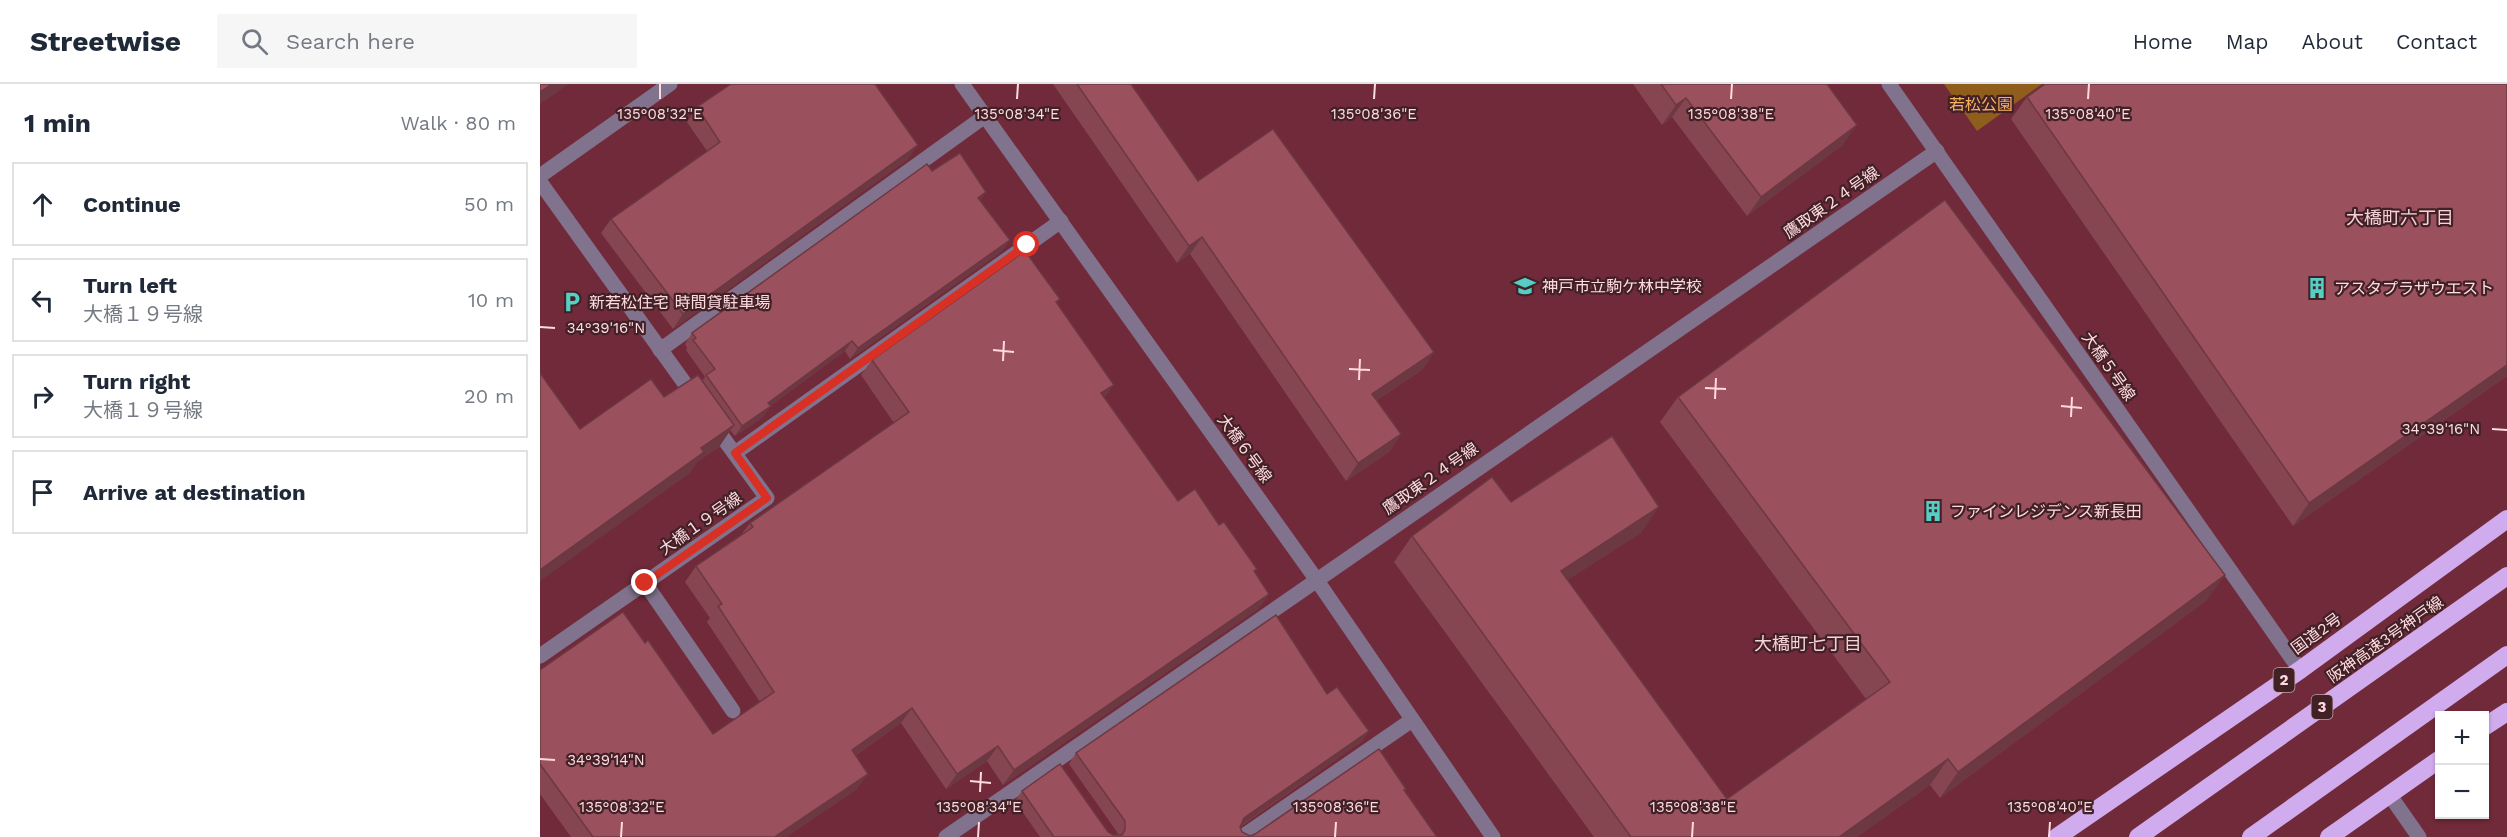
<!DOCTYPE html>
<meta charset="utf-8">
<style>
:root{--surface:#fff;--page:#f6f6f7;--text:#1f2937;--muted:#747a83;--line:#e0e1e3}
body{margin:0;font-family:"Work Sans","Noto Sans JP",sans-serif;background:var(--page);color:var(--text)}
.controls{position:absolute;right:18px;bottom:18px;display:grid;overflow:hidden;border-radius:0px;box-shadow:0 2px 4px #0004}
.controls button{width:54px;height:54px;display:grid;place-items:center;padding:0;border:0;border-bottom:2px solid var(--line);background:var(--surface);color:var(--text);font:30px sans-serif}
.stop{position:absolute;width:18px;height:18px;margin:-14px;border:4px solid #d93025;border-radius:50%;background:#fff}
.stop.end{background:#d93025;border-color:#fff;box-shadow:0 2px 6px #0008}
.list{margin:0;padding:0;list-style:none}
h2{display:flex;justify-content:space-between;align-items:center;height:78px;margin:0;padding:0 24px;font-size:26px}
h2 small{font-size:20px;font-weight:400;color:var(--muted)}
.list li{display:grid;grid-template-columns:39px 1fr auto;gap:18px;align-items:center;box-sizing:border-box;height:84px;margin:0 12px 12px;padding:0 12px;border:2px solid var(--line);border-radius:0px}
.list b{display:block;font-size:22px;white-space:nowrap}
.list p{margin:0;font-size:20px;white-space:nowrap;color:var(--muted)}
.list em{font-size:20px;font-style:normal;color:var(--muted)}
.icon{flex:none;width:33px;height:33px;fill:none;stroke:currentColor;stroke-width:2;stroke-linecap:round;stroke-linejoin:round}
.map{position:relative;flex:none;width:1967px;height:753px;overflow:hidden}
header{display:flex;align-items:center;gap:36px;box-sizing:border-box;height:84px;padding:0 30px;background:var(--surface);border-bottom:2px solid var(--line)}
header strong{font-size:28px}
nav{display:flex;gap:33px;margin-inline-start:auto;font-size:21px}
.search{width:420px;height:54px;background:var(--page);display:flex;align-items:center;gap:15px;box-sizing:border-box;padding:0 21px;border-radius:0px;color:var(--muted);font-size:22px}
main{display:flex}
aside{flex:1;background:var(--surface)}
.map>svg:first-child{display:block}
.green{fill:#8f5e1c}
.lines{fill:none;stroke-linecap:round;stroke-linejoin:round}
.minor{stroke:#81728d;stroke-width:15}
.highway{stroke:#d0abee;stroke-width:18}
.wall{fill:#854551}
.shaded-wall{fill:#6c3842}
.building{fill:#9b505e;stroke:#6c3842;stroke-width:1.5}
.route{stroke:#d93025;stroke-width:8}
.ticks{fill:none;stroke:#ffdbe0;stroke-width:2}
.labels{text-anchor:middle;stroke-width:4.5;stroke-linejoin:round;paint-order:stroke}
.shield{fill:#412126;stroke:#c6a3a8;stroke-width:1.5}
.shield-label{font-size:15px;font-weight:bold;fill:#ffdbe0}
.park-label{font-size:16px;fill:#f5b261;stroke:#412126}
.street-label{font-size:16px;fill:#ffdbe0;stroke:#412126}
.poi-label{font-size:16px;fill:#ffdbe0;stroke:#412126;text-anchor:start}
.neighbourhood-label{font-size:18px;fill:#f6d2d7;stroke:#412126}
.ticks-label{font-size:15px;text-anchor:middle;fill:#ffdbe0;stroke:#412126;stroke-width:4.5;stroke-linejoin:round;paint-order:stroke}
</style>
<header>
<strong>Streetwise</strong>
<div class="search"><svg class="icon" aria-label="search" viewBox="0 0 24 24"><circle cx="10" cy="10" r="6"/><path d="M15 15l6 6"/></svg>Search here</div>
<nav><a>Home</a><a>Map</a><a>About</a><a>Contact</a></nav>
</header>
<main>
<aside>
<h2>1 min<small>Walk · 80 m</small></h2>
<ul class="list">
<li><svg class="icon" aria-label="ahead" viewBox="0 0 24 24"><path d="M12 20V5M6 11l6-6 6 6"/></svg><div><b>Continue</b></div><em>50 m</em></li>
<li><svg class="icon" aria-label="left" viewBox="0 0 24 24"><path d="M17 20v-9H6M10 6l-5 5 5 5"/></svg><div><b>Turn left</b><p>大橋１９号線</p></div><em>10 m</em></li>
<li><svg class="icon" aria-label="right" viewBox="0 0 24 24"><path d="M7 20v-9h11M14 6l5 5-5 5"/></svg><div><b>Turn right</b><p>大橋１９号線</p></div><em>20 m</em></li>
<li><svg class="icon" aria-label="arrive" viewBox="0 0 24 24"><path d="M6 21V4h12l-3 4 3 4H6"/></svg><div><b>Arrive at destination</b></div></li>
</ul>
</aside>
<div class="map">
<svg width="1967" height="753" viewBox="0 0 1967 753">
<rect width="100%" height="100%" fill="#712a3a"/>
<path class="green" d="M 1404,0 L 1502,0 L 1437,47 Z"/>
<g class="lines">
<g class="minor">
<path d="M 422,0 L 776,495 L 953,753"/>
<path d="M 1349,0 L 1760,586"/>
<path d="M 0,92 L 130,0"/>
<path d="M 0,98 L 156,315"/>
<path d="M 120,266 L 445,32"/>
<path d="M 195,369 L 521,137"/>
<path d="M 105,499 L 193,627"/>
<path d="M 0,572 L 227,414 L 173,340"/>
<path d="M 1849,710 L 1879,753"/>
<path d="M 406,753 L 1397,67"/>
<path d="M 702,753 L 872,636"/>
</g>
<g class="highway">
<path d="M 1944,643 L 1967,628"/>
<path d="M 1517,753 L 1760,586 L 1967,435"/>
<path d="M 1598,753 L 1967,492"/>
<path d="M 1711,753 L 1967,571"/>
<path d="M 1789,753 L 1900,675"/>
</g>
</g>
<g class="wall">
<path d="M 513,0 L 591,0 L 658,97 L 894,268 L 882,286 L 837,316 L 861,350 L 849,368 L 806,397 L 650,170 L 637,179 Z"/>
<path d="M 1093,0 L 1287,0 L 1303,61 L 1207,132 L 1132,33 L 1122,41 Z"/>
<path d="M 1487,13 L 1967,292 L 1753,442 L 1471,35 Z"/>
<path d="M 157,23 L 368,75 L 133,245 L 61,149 L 71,135 L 167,67 L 147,38 Z"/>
<path d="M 392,87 L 446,108 L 440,116 L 470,156 L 462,167 L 310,275 L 305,267 L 230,322 L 223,333 L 195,352 L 190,346 L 179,363 L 157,378 L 149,390 L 40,345 L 124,313 L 162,297 L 165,293 L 146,266 L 147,264 L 145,260 L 152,249 Z"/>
<path d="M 520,215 L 517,219 L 564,314 L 638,417 L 679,441 L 715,488 L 729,510 L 718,525 L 463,701 L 447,677 L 406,705 L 361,639 L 316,671 L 317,705 L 246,753 L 31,753 L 0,710 L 0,586 L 105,559 L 173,650 L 220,618 L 167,538 L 170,534 L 145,498 L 156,482 L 201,451 L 210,439 L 354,339 L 321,291 L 332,276 Z"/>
<path d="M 1138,313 L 1667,516 L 1400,714 L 1390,701 L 1317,753 L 1054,753 L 854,478 L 872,452 L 971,418 L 1101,449 L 1027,496 L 1187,715 L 1326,615 L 1120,338 Z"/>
<path d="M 787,610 L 829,647 L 821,658 L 700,743 L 702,748 L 710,752 L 864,707 L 897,753 L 500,753 L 475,717 L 482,707 L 568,748 L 573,751 L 578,751 L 577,748 L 529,680 L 536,669 Z"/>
</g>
<g class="shaded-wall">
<path d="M 12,0 L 29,0 L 0,20 L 0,8 Z"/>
<path d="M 1146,14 L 1132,33 L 1122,41 L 1136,21 Z"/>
<path d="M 1317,41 L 1303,61 L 1207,132 L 1221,113 Z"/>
<path d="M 378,61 L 368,75 L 133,245 L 143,230 Z"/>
<path d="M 446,108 L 439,119 L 438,114 Z"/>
<path d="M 662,153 L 650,170 L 637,179 L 649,162 Z"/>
<path d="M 470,156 L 462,167 L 310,275 L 318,264 Z"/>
<path d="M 312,257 L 305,267 L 230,322 L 223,333 L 195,352 L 202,342 L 228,319 Z"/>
<path d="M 894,268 L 882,286 L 820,327 L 832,310 Z"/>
<path d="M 1967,281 L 1967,292 L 1753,442 L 1769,419 Z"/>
<path d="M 574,301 L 563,316 L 561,309 Z"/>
<path d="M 194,341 L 179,363 L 157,378 L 149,390 L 0,497 L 0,486 L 161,364 Z"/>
<path d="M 861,350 L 849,368 L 806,397 L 818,379 Z"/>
<path d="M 1119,423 L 1101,449 L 1003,512 L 1021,487 Z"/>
<path d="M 1685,491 L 1667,516 L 1400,714 L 1418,688 Z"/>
<path d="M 729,510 L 718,525 L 463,701 L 474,686 Z"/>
<path d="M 372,624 L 361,639 L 301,681 L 312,666 Z"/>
<path d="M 829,647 L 821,658 L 696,745 L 704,734 Z"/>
<path d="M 458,662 L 447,677 L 406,705 L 417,690 Z"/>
<path d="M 1408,675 L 1390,701 L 1317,753 L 1299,753 Z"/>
<path d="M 328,690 L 317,705 L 246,753 L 235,753 Z"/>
</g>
<g class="building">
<path d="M 0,0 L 12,0 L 0,8 Z"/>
<path d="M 191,0 L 335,0 L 378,61 L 143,230 L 71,135 L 180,58 L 157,23 Z"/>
<path d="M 537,0 L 591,0 L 658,97 L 733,45 L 894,268 L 832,310 L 861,350 L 818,379 L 662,153 L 649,162 Z"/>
<path d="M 1121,0 L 1287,0 L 1317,41 L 1221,113 L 1146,14 L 1136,21 Z"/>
<path d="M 1505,0 L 1967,0 L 1967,281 L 1769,419 L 1487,13 Z"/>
<path d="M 420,69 L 446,108 L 438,114 L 470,156 L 318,264 L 312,257 L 228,319 L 231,322 L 202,342 L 166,291 L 175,285 L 153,256 L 156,254 L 152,249 L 387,80 L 392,87 Z"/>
<path d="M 1405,116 L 1685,491 L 1418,688 L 1408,675 L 1299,753 L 1091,753 L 872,452 L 952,393 L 971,418 L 1072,352 L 1119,423 L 1021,487 L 1187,715 L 1350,598 L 1138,313 Z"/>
<path d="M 485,167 L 520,215 L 516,218 L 574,301 L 561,309 L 638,417 L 655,405 L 679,441 L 684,438 L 717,485 L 714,487 L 729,510 L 474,686 L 458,662 L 417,690 L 372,624 L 312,666 L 328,690 L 236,752 L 236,753 L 53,753 L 0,680 L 0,586 L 83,528 L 105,559 L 108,556 L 173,650 L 234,608 L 178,522 L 182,520 L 156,482 L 213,443 L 210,439 L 369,328 L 332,276 Z"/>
<path d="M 0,289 L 40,345 L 111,295 L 124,313 L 158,291 L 194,341 L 161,364 L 164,368 L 0,486 Z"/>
<path d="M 736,531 L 787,610 L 797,603 L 829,647 L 704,734 L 700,743 L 702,748 L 710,752 L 715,750 L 839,665 L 866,705 L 864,706 L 897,753 L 514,753 L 482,707 L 520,680 L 568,748 L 573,751 L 582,751 L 585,746 L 585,737 L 536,669 Z"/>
</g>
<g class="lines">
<path class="route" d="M 105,499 L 227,414 L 195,369 L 487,161"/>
</g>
<path class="ticks" d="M 120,15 L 120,0M 477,15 L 478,0M 834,15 L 835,0M 1191,15 L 1192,0M 1548,15 L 1549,0M 0,243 L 15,244M 453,266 L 474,268M 463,277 L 464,257M 809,285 L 830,286M 819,296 L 820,275M 1165,304 L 1186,305M 1175,315 L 1176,294M 1521,322 L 1542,324M 1531,333 L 1532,313M 1952,345 L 1967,346M 0,675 L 15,676M 430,697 L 451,699M 440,708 L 441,688M 81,753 L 82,738M 438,753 L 439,738M 795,753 L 796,738M 1152,753 L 1153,738M 1509,753 L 1510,738"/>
<defs>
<symbol id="school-bare" viewBox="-9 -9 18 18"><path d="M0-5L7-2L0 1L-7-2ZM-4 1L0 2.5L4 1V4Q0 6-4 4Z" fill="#55cec6" stroke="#412126" stroke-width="2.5" paint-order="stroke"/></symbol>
<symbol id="building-bare" viewBox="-9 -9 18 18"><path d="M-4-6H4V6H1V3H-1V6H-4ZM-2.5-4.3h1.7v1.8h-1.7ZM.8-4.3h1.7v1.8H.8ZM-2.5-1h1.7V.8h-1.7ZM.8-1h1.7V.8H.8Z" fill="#55cec6" stroke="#412126" stroke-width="2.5" paint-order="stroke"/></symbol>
<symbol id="parking-bare" viewBox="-9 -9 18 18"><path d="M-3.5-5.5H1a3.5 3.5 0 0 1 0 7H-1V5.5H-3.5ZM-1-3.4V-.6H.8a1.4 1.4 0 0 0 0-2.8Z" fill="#55cec6" stroke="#412126" stroke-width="2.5" paint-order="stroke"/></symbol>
</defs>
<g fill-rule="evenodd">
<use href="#school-bare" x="970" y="187" width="30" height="30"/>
<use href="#building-bare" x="1762" y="189" width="30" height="30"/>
<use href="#parking-bare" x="17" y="203" width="30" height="30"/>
<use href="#building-bare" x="1378" y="412" width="30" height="30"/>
</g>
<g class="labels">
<g class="shield">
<rect x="1733.5" y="584" width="21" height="24" rx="4.5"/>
<rect x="1771.5" y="611" width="21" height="24" rx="4.5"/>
</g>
<g class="shield-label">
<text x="1744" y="601">2</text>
<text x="1782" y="628">3</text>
</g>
<g class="park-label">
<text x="1441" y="26">若松公園</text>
</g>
<g class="street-label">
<text transform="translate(1291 118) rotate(-35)" y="6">鷹取東２４号線</text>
<text transform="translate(1569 282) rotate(55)" y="6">大橋５号線</text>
<text transform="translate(705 364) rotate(54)" y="6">大橋６号線</text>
<text transform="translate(890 394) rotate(-35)" y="6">鷹取東２４号線</text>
<text transform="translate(160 439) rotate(-35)" y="6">大橋１９号線</text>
<text transform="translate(1776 549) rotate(-36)" y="6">国道2号</text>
<text transform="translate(1845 555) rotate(-35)" y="6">阪神高速3号神戸線</text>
</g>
<g class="poi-label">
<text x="1002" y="208">神戸市立駒ケ林中学校</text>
<text x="1794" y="210">アスタプラザウエスト</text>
<text x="49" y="224">新若松住宅 時間貸駐車場</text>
<text x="1410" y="433">ファインレジデンス新長田</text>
</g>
<g class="neighbourhood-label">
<text x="1860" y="140">大橋町六丁目</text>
<text x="1268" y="566">大橋町七丁目</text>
</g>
</g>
<g class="ticks-label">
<text x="120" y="35">135°08'32"E</text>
<text x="477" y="35">135°08'34"E</text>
<text x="834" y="35">135°08'36"E</text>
<text x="1191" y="35">135°08'38"E</text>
<text x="1548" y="35">135°08'40"E</text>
<text x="66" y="249">34°39'16"N</text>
<text x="1901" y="350">34°39'16"N</text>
<text x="66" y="681">34°39'14"N</text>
<text x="82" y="728">135°08'32"E</text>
<text x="439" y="728">135°08'34"E</text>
<text x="796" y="728">135°08'36"E</text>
<text x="1153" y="728">135°08'38"E</text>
<text x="1510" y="728">135°08'40"E</text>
</g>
</svg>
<div class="controls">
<button>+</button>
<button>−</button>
</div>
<div class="stop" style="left:487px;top:161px"></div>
<div class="stop end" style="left:105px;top:499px"></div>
</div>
</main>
